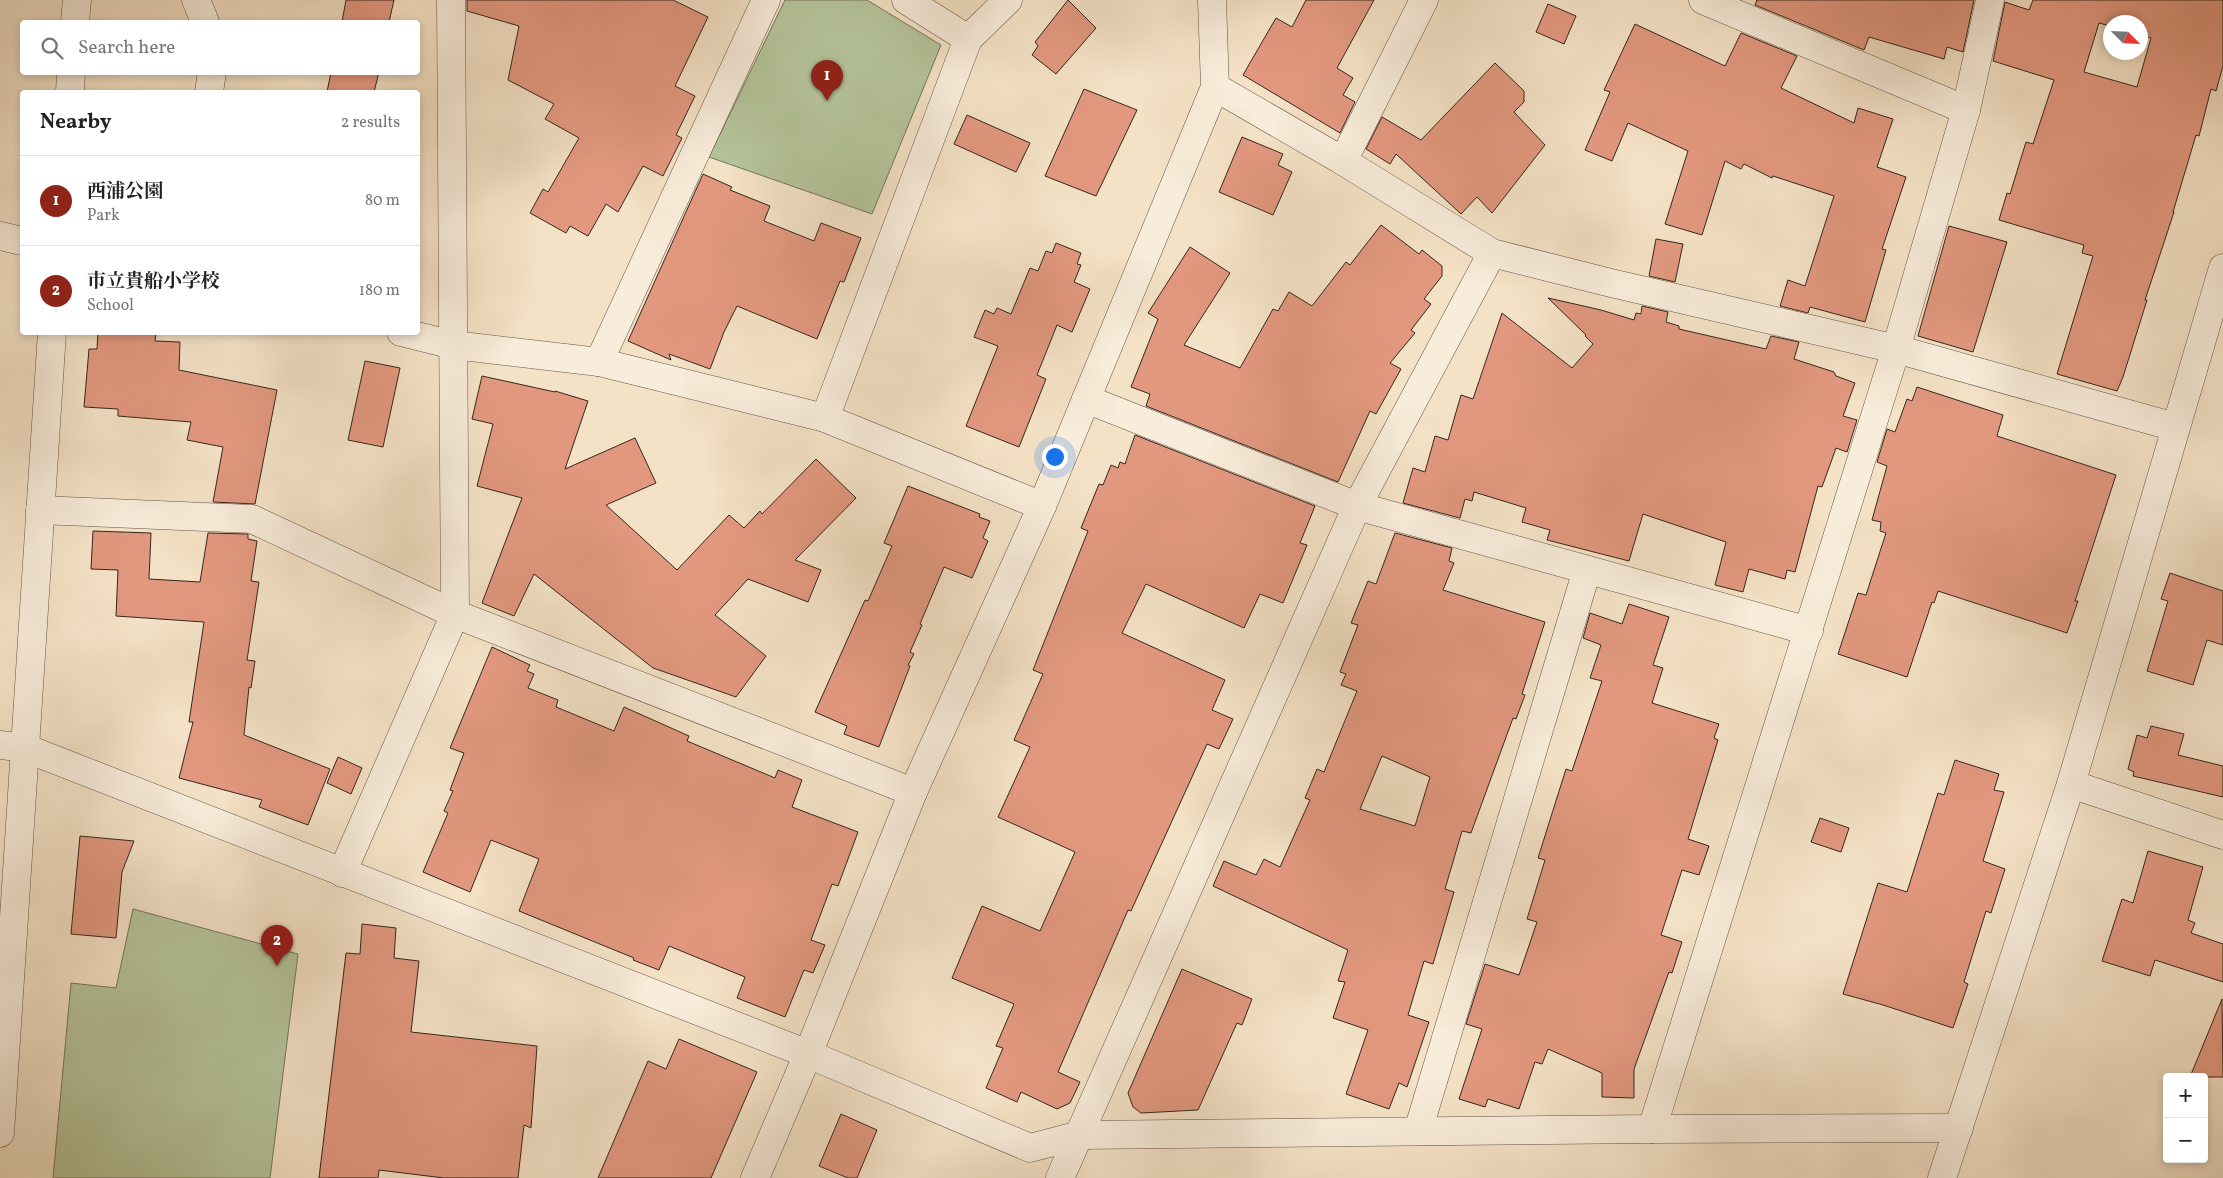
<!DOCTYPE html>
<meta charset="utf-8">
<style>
:root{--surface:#fff;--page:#f2f2f2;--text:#222;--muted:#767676;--line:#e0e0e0;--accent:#8f2418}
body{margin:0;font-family:Vollkorn,"Noto Serif JP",serif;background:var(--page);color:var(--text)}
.controls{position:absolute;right:15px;bottom:15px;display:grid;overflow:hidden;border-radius:5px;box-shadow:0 2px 8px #0003}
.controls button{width:45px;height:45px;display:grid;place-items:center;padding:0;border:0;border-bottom:1px solid var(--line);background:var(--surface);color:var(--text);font:25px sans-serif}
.compass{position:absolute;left:2103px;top:15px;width:45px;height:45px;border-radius:50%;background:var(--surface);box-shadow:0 2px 8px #0003;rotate:114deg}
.you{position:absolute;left:1054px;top:456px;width:18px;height:18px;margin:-12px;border:4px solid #fff;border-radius:50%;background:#1a73e8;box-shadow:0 0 0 8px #1a73e833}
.badge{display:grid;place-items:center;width:32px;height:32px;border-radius:50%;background:var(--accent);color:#fff;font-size:16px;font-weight:700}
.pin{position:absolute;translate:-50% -41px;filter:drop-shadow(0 1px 2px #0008)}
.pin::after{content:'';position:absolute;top:26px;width:18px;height:15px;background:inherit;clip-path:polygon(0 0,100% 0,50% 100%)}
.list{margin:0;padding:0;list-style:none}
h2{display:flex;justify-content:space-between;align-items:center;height:65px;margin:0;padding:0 20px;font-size:21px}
h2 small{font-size:16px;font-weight:400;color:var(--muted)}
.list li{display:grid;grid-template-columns:32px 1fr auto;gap:15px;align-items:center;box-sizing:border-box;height:90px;padding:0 20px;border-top:1px solid var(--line)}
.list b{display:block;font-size:19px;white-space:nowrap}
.list p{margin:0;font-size:16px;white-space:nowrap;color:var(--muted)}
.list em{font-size:16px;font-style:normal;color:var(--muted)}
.icon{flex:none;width:28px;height:28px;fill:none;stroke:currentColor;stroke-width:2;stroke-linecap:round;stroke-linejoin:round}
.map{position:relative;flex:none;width:2223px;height:1178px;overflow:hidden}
.search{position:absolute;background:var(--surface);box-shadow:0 2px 8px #0003;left:20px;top:20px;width:400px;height:55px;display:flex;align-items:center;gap:12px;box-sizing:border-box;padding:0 18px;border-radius:5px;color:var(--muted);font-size:19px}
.panel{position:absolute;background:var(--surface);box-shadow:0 2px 8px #0003;left:20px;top:90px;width:400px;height:245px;border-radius:5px}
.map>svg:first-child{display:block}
.green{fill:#b5c49a;stroke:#75755c}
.building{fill:#e2987f;stroke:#35261e;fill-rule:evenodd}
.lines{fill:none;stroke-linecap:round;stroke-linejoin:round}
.minor-casing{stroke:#655548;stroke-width:29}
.minor{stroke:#f8ecda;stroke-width:28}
</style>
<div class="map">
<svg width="2223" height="1178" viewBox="0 0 2223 1178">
<rect width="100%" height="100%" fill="#f4e2c6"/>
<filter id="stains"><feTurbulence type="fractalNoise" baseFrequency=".004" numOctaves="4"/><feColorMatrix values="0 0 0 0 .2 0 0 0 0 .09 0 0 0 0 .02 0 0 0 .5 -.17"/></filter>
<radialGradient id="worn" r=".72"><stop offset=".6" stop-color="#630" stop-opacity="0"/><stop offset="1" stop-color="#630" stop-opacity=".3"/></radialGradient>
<g class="green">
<path d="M 785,0 L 867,0 L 941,45 L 872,214 L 709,157 Z"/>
<path d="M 133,909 L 298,954 L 270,1178 L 53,1178 L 71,983 L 116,988 Z"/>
</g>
<g class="building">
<path d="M 346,0 L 394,0 L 389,22 L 342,22 Z"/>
<path d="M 467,0 L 673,0 L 708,17 L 675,86 L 695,96 L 676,135 L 682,138 L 663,176 L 643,166 L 618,212 L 606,204 L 588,236 L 570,226 L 566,233 L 530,213 L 543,189 L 548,192 L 579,138 L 545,119 L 554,104 L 508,80 L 519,26 L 467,11 Z"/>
<path d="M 1068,0 L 1096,28 L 1056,74 L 1032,55 L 1038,46 L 1035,42 Z"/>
<path d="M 1306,0 L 1374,0 L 1337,68 L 1353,78 L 1343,95 L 1355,102 L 1340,133 L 1243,75 L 1276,18 L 1292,27 Z"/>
<path d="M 1757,0 L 1974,0 L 1963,52 L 1947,47 L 1944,59 L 1869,37 L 1864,50 L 1755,5 Z"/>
<path d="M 2033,0 L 2223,0 L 2223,66 L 2216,91 L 2211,89 L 2199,136 L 2196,135 L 2173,212 L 2174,212 L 2145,300 L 2147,300 L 2123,377 L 2117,391 L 2057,374 L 2093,256 L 2082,253 L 2084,245 L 1999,220 L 2007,193 L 2010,194 L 2026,142 L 2033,144 L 2054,80 L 1993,61 L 2005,2 L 2029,10 ZM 2110,22 L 2140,22 L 2140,35 L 2151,38 L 2137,87 L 2084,72 L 2099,23 L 2110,26 Z"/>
<path d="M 1548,4 L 1576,16 L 1564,44 L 1536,32 Z"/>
<path d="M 1635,24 L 1725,66 L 1741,33 L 1797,56 L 1781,88 L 1854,123 L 1858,108 L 1893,119 L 1877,167 L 1906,177 L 1882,249 L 1886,250 L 1865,322 L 1810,307 L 1808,313 L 1780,306 L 1788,280 L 1805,286 L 1834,196 L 1773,176 L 1772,178 L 1744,164 L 1741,169 L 1725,161 L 1702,235 L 1665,224 L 1688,151 L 1628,123 L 1612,161 L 1585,150 L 1610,92 L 1604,90 Z"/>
<path d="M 1495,63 L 1524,91 L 1524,102 L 1514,112 L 1545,145 L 1492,213 L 1477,197 L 1461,214 L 1396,154 L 1390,164 L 1366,149 L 1382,117 L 1421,140 Z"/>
<path d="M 331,72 L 379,72 L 374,92 L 327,92 Z"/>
<path d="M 1084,89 L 1137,110 L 1096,196 L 1045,176 Z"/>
<path d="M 967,115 L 1030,143 L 1016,172 L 954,144 Z"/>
<path d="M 1242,137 L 1283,154 L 1278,165 L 1292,172 L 1273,215 L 1219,192 Z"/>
<path d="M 703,174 L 732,187 L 730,190 L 770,206 L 764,221 L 814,241 L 821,223 L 861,238 L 844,282 L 840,281 L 817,339 L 737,306 L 724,332 L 710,369 L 669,354 L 671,360 L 628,341 Z"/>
<path d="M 1381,225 L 1419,254 L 1422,250 L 1442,266 L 1442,276 L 1424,299 L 1431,304 L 1411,330 L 1415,333 L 1390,363 L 1401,369 L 1376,414 L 1370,411 L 1338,482 L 1146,406 L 1150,394 L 1131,387 L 1158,319 L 1148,313 L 1190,247 L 1230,273 L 1184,345 L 1240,368 L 1273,309 L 1278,311 L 1289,292 L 1312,306 L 1346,262 L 1350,265 Z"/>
<path d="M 1949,226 L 2007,242 L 1973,352 L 1918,336 Z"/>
<path d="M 1656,239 L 1683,244 L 1675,282 L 1649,276 Z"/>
<path d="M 1056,243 L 1081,253 L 1077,264 L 1081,265 L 1074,282 L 1090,289 L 1072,332 L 1057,325 L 1037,375 L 1046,379 L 1019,447 L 966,426 L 998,346 L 974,337 L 985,310 L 994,314 L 997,308 L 1011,314 L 1030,268 L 1038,271 L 1046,251 L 1052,253 Z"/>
<path d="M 1548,298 L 1601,310 L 1634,320 L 1636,313 L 1641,314 L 1642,306 L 1668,312 L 1666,322 L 1679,326 L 1679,329 L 1766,349 L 1771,336 L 1799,342 L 1794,359 L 1834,372 L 1836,376 L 1855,383 L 1843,416 L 1857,420 L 1847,452 L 1836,448 L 1822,487 L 1818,486 L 1795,572 L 1787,570 L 1785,579 L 1749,569 L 1743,592 L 1715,585 L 1726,542 L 1643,514 L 1629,561 L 1547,540 L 1550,530 L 1522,522 L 1526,508 L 1474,492 L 1472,501 L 1465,499 L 1460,518 L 1403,503 L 1413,468 L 1425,472 L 1435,436 L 1448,440 L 1461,395 L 1473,399 L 1502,313 L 1572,368 L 1593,344 L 1585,336 L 1586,335 Z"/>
<path d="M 98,332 L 156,332 L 155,341 L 180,342 L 179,370 L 277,390 L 255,504 L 213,502 L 223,447 L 187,440 L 191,422 L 118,416 L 118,409 L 84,407 L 89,349 L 97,349 Z"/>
<path d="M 365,361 L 400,368 L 383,447 L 348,440 Z"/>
<path d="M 482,376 L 555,392 L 555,391 L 588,401 L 565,469 L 635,438 L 656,483 L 606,505 L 677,570 L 729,515 L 744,528 L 760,511 L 762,514 L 816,459 L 856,498 L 795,560 L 821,570 L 808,602 L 748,579 L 715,615 L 766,656 L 736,697 L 653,668 L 534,574 L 514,616 L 482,603 L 522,498 L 477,486 L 493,424 L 472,419 Z"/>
<path d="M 1917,387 L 2003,415 L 1997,436 L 2116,475 L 2075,601 L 2078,601 L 2067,633 L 1938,591 L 1934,603 L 1932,602 L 1907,677 L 1838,654 L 1858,593 L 1866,595 L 1886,533 L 1880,531 L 1881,522 L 1872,520 L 1887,466 L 1877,462 L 1887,429 L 1895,432 L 1907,399 L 1912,401 Z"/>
<path d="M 1135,435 L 1315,506 L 1300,543 L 1307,545 L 1283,603 L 1260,594 L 1244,628 L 1146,584 L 1122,633 L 1225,680 L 1212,710 L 1233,719 L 1219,749 L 1207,744 L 1131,911 L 1128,910 L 1058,1072 L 1080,1082 L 1070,1103 L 1057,1109 L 1021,1092 L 1017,1102 L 986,1088 L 1003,1048 L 996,1046 L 1014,1004 L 952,978 L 982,906 L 1040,931 L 1075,852 L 998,817 L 1030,747 L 1014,740 L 1043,674 L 1033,670 L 1088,531 L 1081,528 L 1099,484 L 1103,485 L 1111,465 L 1118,468 L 1120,462 L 1125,464 Z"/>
<path d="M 908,486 L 980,514 L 979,517 L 990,521 L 983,538 L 988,541 L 972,578 L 944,567 L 920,624 L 922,625 L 910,652 L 914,654 L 908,665 L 910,666 L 879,747 L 844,734 L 847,726 L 815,712 L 865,600 L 868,601 L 892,546 L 884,543 Z"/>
<path d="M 93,531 L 151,533 L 149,579 L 200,582 L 208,533 L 248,534 L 248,539 L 257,541 L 251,581 L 259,582 L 247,660 L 255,661 L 251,688 L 249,687 L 244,735 L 330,769 L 308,825 L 259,807 L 262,800 L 179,778 L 193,722 L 189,722 L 204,622 L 116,616 L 118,570 L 91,569 Z"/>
<path d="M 1395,533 L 1452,548 L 1449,561 L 1454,563 L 1443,590 L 1545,622 L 1522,694 L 1525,695 L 1516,719 L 1513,718 L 1471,833 L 1462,831 L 1445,889 L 1454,892 L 1433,964 L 1424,961 L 1408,1015 L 1429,1022 L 1407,1087 L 1399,1083 L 1389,1109 L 1346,1094 L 1368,1030 L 1333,1018 L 1345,982 L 1338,981 L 1348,950 L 1213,886 L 1224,861 L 1256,875 L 1264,859 L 1280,867 L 1310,800 L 1305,798 L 1317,769 L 1324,772 L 1357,691 L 1341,685 L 1346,674 L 1340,672 L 1358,625 L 1351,623 L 1368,581 L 1376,584 ZM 1382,756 L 1430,777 L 1415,826 L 1360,809 Z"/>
<path d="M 2170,573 L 2223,591 L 2223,645 L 2207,640 L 2193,685 L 2147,671 L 2168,601 L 2161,599 Z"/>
<path d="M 1629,604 L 1669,617 L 1653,665 L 1663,668 L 1652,703 L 1719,724 L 1714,738 L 1718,740 L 1688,839 L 1709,846 L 1699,875 L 1682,870 L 1661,935 L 1682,942 L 1672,973 L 1669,972 L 1634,1069 L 1634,1098 L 1602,1097 L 1602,1073 L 1548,1049 L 1542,1064 L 1535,1062 L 1519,1109 L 1488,1099 L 1485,1107 L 1459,1099 L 1482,1029 L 1466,1024 L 1485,964 L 1519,975 L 1537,922 L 1527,919 L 1545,860 L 1538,858 L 1566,769 L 1572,771 L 1602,681 L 1590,678 L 1601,645 L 1583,638 L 1590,613 L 1622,624 Z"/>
<path d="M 492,647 L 530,665 L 527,671 L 534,674 L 528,688 L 558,700 L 556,707 L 614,731 L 624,707 L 689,736 L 687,741 L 775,778 L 778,770 L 802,780 L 792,807 L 858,832 L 838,886 L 832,884 L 811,940 L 825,945 L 813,973 L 804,970 L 785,1017 L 737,998 L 745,977 L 669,946 L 659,970 L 633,960 L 634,958 L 519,911 L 539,859 L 491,840 L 470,892 L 423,872 L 448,813 L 444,811 L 453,791 L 450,790 L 464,753 L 450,748 Z"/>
<path d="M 2151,726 L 2184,734 L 2178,755 L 2223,766 L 2223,797 L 2133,776 L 2134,772 L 2128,769 L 2137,735 L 2147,738 Z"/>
<path d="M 338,757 L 362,768 L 351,794 L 327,783 Z"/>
<path d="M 1955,760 L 1999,774 L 1994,790 L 2004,792 L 1983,861 L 2005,869 L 1991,913 L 1986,911 L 1964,982 L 1968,984 L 1953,1028 L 1883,1005 L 1843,994 L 1878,883 L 1907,892 L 1938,793 L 1944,795 Z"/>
<path d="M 1820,818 L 1849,828 L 1841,852 L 1811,842 Z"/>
<path d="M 80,836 L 134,841 L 122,872 L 116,938 L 71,934 Z"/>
<path d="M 2148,851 L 2203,867 L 2188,920 L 2195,923 L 2191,933 L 2223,944 L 2223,982 L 2155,960 L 2150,976 L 2102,961 L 2122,899 L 2133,903 Z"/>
<path d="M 362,924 L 396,928 L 394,958 L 419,961 L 411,1032 L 537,1046 L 531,1128 L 524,1125 L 518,1178 L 444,1178 L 379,1170 L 378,1178 L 319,1178 L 346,953 L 360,954 Z"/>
<path d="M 1182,969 L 1252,999 L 1242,1025 L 1237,1023 L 1198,1110 L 1141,1113 L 1133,1107 L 1128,1093 Z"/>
<path d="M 2222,999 L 2223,1077 L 2190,1077 Z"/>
<path d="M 679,1039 L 757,1072 L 711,1178 L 598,1178 L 648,1061 L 666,1069 Z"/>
<path d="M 841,1114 L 877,1130 L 857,1178 L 848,1178 L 819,1166 Z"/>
</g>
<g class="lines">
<defs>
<g id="minor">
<path d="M 196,0 L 205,22"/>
<path d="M 906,0 L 968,39"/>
<path d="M 1703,0 L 1966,110"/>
<path d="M 75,22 L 77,0"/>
<path d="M 1215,87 L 1343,161 L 1492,253 L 1611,283 L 1896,349 L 2175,427"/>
<path d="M 70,92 L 71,72"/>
<path d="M 209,92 L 212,72"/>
<path d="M 1343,161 L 1424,0"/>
<path d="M 0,236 L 22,241"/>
<path d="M 401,332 L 453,345 L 599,362 L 825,418 L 1042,506"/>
<path d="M 599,362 L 766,0"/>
<path d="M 1086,399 L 1357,506 L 1809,631"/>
<path d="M 825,418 L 968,39 L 1008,0"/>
<path d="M 40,510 L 252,519 L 455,614 L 913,792"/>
<path d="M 0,745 L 25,748 L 808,1054 L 1030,1148 L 1080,1135 L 1652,1129 L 1959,1128"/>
<path d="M 2071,784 L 2223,835"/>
<path d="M 342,873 L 455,614 L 451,0"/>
<path d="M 1652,1129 L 1896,349 L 1966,110 L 1990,0"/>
<path d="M 1418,1131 L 1587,570"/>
<path d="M 0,1133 L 52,332"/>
<path d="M 755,1178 L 808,1054 L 913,792 L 1042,506 L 1215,87 L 1212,0"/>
<path d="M 1060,1178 L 1357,506 L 1492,253"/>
<path d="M 1942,1178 L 2071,784 L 2223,268"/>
</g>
</defs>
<use href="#minor" class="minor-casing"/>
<use href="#minor" class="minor"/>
</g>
<rect width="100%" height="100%" filter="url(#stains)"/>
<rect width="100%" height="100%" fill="url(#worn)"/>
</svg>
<div class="controls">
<button>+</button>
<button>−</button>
</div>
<svg class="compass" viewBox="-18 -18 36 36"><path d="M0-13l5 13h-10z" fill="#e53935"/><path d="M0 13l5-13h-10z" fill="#767676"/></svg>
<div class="you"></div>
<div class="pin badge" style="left:827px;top:101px">1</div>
<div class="pin badge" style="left:277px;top:966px">2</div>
<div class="search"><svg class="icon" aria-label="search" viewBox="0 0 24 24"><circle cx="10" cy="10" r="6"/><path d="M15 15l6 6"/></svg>Search here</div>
<section class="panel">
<h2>Nearby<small>2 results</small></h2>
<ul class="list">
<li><span class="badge">1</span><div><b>西浦公園</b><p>Park</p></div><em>80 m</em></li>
<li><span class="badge">2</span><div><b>市立貴船小学校</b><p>School</p></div><em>180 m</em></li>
</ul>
</section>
</div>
